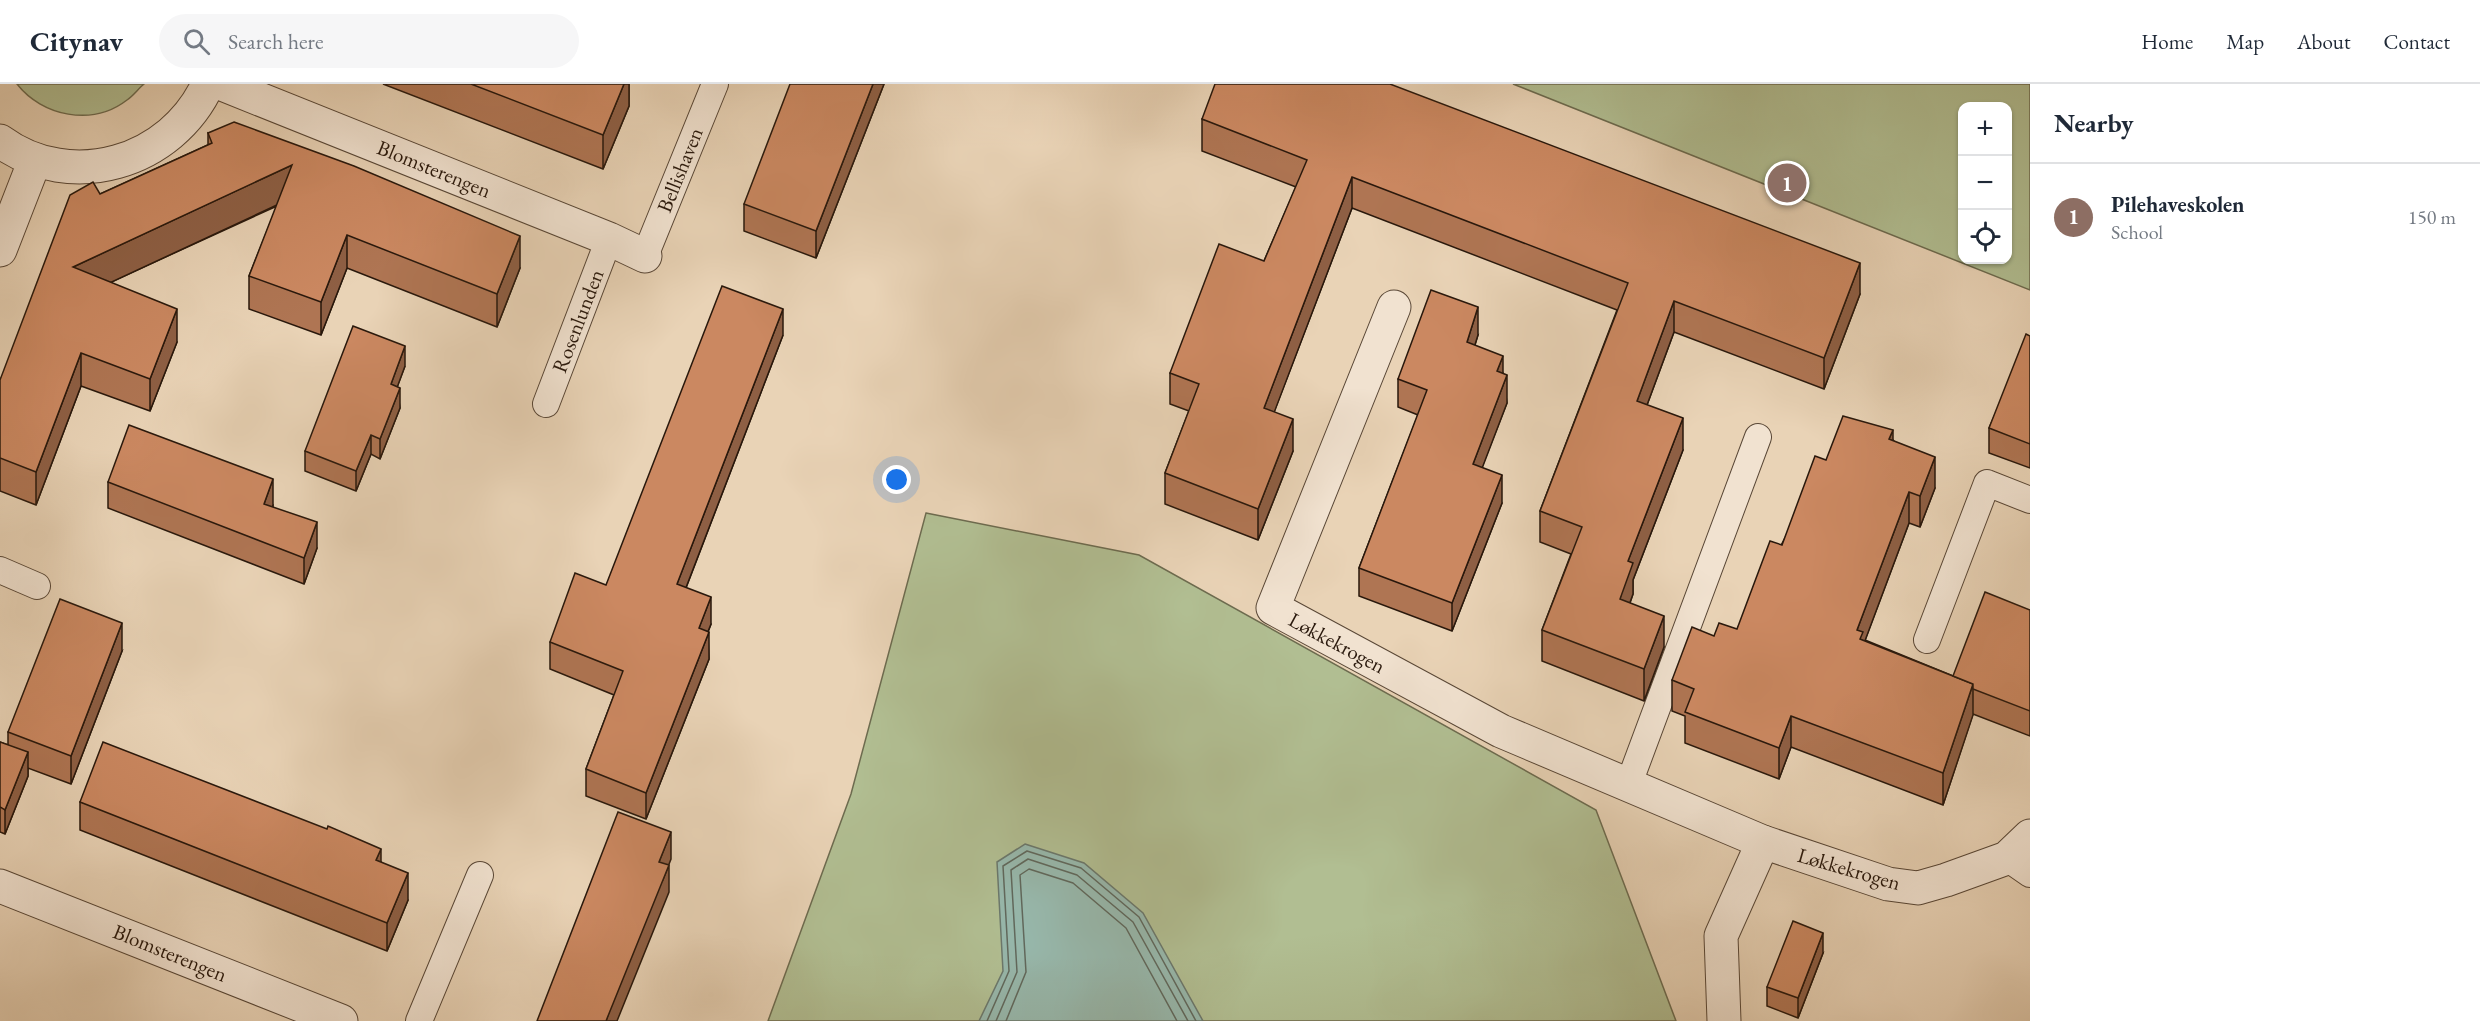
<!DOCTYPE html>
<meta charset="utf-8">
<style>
:root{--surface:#fff;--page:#f6f6f7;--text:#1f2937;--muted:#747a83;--line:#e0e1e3;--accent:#111827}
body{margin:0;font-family:"EB Garamond",serif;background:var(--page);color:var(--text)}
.controls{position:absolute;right:18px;top:18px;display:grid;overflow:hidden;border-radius:12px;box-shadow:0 2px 4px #0004}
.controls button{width:54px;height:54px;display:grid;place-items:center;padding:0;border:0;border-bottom:2px solid var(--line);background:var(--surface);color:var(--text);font:30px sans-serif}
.you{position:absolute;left:897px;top:396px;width:21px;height:21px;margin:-15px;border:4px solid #fff;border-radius:50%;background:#1a73e8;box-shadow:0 0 0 9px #1a73e833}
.badge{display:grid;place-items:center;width:39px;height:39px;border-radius:50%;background:var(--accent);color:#fff;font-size:20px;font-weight:700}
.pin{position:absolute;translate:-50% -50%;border:3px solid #fff;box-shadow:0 2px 6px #0006}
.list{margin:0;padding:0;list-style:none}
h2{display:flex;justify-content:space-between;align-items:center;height:78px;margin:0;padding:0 24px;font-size:26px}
h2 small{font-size:20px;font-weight:400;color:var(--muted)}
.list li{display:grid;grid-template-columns:39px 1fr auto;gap:18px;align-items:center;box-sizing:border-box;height:108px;padding:0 24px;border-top:2px solid var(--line)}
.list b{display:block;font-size:22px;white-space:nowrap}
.list p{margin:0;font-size:20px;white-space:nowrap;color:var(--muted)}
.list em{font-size:20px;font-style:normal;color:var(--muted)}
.icon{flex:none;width:33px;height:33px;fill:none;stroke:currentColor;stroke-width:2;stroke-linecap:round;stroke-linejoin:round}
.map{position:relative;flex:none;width:2030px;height:937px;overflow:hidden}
header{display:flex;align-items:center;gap:36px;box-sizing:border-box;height:84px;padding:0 30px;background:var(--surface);border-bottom:2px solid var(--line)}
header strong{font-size:28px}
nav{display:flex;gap:33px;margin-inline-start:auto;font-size:21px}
.search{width:420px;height:54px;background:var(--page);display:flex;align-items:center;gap:15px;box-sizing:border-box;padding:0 21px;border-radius:33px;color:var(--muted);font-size:22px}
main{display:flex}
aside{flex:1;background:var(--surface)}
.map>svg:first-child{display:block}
.green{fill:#b1be92;stroke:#6d6b4f;stroke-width:1.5;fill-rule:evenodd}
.water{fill:#97b8ac;stroke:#6b786c;stroke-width:1.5}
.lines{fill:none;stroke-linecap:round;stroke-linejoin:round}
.shore{stroke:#60685c;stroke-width:1.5}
.service-casing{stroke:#594736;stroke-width:28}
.minor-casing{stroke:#594736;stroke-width:35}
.service{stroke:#f1e2d0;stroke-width:26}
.minor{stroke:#f1e2d0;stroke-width:33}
.wall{fill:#af7553;stroke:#29180c;stroke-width:1.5}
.shaded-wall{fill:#8e5f44;stroke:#29180c;stroke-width:1.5}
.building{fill:#cb8861;stroke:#29180c;stroke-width:1.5}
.labels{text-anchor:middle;stroke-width:4.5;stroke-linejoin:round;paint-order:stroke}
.street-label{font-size:21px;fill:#29180c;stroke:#f1e2d0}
</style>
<header>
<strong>Citynav</strong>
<div class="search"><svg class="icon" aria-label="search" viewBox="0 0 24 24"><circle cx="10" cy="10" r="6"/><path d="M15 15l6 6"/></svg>Search here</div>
<nav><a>Home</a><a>Map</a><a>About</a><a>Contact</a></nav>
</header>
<main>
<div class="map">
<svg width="2030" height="937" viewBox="0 0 2030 937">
<rect width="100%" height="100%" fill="#e9d3b6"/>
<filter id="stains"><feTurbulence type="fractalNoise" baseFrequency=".00333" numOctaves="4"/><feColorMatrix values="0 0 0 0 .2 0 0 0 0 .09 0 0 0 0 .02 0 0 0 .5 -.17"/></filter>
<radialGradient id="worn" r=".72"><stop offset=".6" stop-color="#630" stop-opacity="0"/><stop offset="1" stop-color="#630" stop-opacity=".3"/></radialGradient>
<g class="green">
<path d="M 17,0 L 144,0 C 138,5 133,12 127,16 C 92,43 42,32 17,0 Z"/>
<path d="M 1513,0 L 2030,0 L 2030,206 ZM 1962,22 L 2008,22 L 2008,176 L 1962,176 Z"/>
<path d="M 926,429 L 1139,471 L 1596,726 L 1676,937 L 768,937 L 851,710 Z"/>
</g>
<path class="water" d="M 1025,760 L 1084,779 L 1143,829 L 1203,937 L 979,937 L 1003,887 L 997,778 Z"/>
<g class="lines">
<g class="shore">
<path d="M 987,937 L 1009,887 L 1003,782 L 1027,767 L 1081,784 L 1139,833 L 1196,937"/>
<path d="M 996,937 L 1017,888 L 1011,786 L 1028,775 L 1077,791 L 1133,838 L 1188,937"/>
<path d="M 1006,937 L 1026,888 L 1020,791 L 1029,785 L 1073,799 L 1126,844 L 1177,937"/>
</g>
<defs>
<g id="service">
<path d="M 645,172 L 715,0"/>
<path d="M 546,320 L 609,155"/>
<path d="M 0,486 L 37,502"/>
<path d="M 1927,556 L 1987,399 L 2030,416"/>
<path d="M 1628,702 L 1758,353"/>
<path d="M 2007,774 L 2030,790"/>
<path d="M 419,937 L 480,791"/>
</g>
<g id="minor">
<path d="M 222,0 L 609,155 L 645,172"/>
<path d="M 0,57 C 71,109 172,79 208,0"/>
<path d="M 0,166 L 35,76"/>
<path d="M 1394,223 L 1273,524 L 1501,647 L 1763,758 L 1888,800 L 1918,804 L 1946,796 L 2007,774 L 2030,752"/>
<path d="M 0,802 L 341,937"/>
<path d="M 1724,937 L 1721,852 L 1763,758"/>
</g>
</defs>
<use href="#service" class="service-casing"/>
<use href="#minor" class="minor-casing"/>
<use href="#service" class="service"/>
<use href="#minor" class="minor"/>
</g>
<g class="wall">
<path d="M 383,0 L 629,0 L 629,22 L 603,85 Z"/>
<path d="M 884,0 L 816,174 L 744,147 L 744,120 Z"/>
<path d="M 1202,35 L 1860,210 L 1824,305 L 1674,248 L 1647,321 L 1683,366 L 1633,496 L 1633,510 L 1630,519 L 1664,563 L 1644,617 L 1542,577 L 1542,546 L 1571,470 L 1540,458 L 1540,427 L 1617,226 L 1352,124 L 1274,328 L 1293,367 L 1258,456 L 1165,420 L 1165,389 L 1189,327 L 1170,320 L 1170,289 L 1264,177 L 1296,103 L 1202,67 Z"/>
<path d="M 208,49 L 520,184 L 497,243 L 347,184 L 321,251 L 249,225 L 249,192 L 277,122 L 111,198 L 177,258 L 150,327 L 81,302 L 36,421 L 0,407 L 0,296 L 100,110 L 208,61 Z"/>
<path d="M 783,251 L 686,504 L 711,540 L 708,548 L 709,575 L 646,735 L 586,712 L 586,685 L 614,611 L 550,585 L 550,558 L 606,501 Z"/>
<path d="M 1478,251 L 1475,261 L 1503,289 L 1507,319 L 1482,383 L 1502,419 L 1452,547 L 1359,512 L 1359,484 L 1418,331 L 1398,323 L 1398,295 Z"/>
<path d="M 2030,252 L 2030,384 L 1989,369 L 1989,344 Z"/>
<path d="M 405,282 L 397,303 L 400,324 L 380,375 L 371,370 L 356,407 L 305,387 L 305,367 Z"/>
<path d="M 1893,356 L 1935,404 L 1920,443 L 1909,439 L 1865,556 L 1953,592 L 2030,526 L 2030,652 L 1973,630 L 1943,721 L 1791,663 L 1779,695 L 1685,659 L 1685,632 L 1672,627 L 1672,596 L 1714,552 L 1737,545 L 1826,376 Z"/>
<path d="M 108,398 L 273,421 L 273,423 L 317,464 L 304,500 L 108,424 Z"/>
<path d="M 122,567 L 71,700 L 28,684 L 28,692 L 5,750 L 0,748 L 0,658 L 8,661 L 8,648 Z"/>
<path d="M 80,718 L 381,778 L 408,816 L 387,867 L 80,746 Z"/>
<path d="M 1823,869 L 1798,934 L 1767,922 L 1767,903 Z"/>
</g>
<g class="shaded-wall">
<path d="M 624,0 L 629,0 L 629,22 L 603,85 L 603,51 Z"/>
<path d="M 873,0 L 884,0 L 816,174 L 816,147 Z"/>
<path d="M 292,81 L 292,114 L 73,216 L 73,183 Z"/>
<path d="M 1352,93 L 1352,124 L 1264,355 L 1264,324 Z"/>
<path d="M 347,151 L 347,184 L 321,251 L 321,218 Z"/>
<path d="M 520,152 L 520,184 L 497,243 L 497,210 Z"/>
<path d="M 1860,179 L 1860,210 L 1824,305 L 1824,274 Z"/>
<path d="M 1674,217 L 1674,248 L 1637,348 L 1637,317 Z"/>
<path d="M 1478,223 L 1478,251 L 1467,286 L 1467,258 Z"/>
<path d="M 177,225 L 177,258 L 150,327 L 150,295 Z"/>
<path d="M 783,225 L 783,251 L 677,527 L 677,500 Z"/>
<path d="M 405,262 L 405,282 L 391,320 L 391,300 Z"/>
<path d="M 81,269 L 81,302 L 36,421 L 36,388 Z"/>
<path d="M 1503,272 L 1503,300 L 1497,287 Z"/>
<path d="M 1507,291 L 1507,319 L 1473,408 L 1473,380 Z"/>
<path d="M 400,304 L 400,324 L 380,375 L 380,355 Z"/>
<path d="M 1683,334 L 1683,366 L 1633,496 L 1633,510 L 1620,546 L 1620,515 L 1628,477 Z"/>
<path d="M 1293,335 L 1293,367 L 1258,456 L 1258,425 Z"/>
<path d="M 1893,346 L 1893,378 L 1889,355 Z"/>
<path d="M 371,351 L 371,370 L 356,407 L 356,387 Z"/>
<path d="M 1935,373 L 1935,404 L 1920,443 L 1920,412 Z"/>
<path d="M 1502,391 L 1502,419 L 1452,547 L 1452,519 Z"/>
<path d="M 273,395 L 273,421 L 264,446 L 264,420 Z"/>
<path d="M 1909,408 L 1909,439 L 1863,562 L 1857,546 Z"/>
<path d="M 317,438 L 317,464 L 304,500 L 304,474 Z"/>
<path d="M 711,513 L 711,540 L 699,570 L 699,544 Z"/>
<path d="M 1664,532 L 1664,563 L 1644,617 L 1644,585 Z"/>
<path d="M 122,539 L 122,567 L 71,700 L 71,672 Z"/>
<path d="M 709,548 L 709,575 L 646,735 L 646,709 Z"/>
<path d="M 1973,600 L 1973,631 L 1943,721 L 1943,689 Z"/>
<path d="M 1791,632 L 1791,663 L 1779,695 L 1779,664 Z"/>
<path d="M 28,668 L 28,692 L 5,750 L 5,726 Z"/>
<path d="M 671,748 L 671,775 L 662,798 L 669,781 L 669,808 L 617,937 L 606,937 L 659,778 Z"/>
<path d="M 381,765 L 381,793 L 376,776 Z"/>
<path d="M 408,789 L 408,816 L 387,867 L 387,839 Z"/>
<path d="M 1823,849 L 1823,869 L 1798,934 L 1798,914 Z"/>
</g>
<g class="building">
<path d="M 471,0 L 624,0 L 603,51 Z"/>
<path d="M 790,0 L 873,0 L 816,147 L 744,120 Z"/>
<path d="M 1215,0 L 1390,0 L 1860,179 L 1824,274 L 1674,217 L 1637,317 L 1683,334 L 1628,477 L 1633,479 L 1620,515 L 1664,532 L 1644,585 L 1542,546 L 1582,443 L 1540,427 L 1628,199 L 1352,93 L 1264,324 L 1293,335 L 1258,425 L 1165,389 L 1199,300 L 1170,289 L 1219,160 L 1264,177 L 1307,76 L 1202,35 Z"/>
<path d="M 234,38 L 354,82 L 520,152 L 497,210 L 347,151 L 321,218 L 249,192 L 292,81 L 73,183 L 177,225 L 150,295 L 81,269 L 36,388 L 0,374 L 0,296 L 70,111 L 93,98 L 100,110 L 212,59 L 208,49 Z"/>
<path d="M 722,202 L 783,225 L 677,500 L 711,513 L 699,544 L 709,548 L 646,709 L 586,685 L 623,587 L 550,558 L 575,489 L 606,501 Z"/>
<path d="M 1431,206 L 1478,223 L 1467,258 L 1503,272 L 1497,287 L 1507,291 L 1473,380 L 1502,391 L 1452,519 L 1359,484 L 1427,306 L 1398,295 Z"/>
<path d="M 353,242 L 405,262 L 391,300 L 400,304 L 380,355 L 371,351 L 356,387 L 305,367 Z"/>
<path d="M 2026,250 L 2030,252 L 2030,360 L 1989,344 Z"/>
<path d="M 1843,332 L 1893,346 L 1889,355 L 1935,373 L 1920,412 L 1909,408 L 1857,546 L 1863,548 L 1860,555 L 1973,600 L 1943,689 L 1791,632 L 1779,664 L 1685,628 L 1694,605 L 1672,596 L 1692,543 L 1714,552 L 1719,539 L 1737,545 L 1770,457 L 1782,461 L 1815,372 L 1826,376 Z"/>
<path d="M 129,341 L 273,395 L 264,420 L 317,438 L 304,474 L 108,398 Z"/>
<path d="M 1985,508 L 2030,526 L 2030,627 L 1973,605 L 1973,600 L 1953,592 Z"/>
<path d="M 60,515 L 122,539 L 71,672 L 8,648 Z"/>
<path d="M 0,658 L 28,668 L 5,726 L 0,723 Z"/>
<path d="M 103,658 L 327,745 L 328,742 L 381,765 L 376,776 L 408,789 L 387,839 L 80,718 Z"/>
<path d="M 618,728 L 671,748 L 659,778 L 669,781 L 606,937 L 537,937 Z"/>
<path d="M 1793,837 L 1823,849 L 1798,914 L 1767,903 Z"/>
</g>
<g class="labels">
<g class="street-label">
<text transform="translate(434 85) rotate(22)" y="7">Blomsterengen</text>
<text transform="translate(680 86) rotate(-68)" y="7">Bellishaven</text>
<text transform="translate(578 237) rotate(-69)" y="7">Rosenlunden</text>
<text transform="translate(1337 559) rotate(28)" y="7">Løkkekrogen</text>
<text transform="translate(1849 785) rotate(16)" y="7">Løkkekrogen</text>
<text transform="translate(170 869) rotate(22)" y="7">Blomsterengen</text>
</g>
</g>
<rect width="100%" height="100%" filter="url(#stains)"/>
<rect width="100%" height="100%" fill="url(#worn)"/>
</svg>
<div class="controls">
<button>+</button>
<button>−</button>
<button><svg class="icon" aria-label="locate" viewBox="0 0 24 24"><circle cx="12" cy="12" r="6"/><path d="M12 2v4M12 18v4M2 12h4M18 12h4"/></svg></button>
</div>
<div class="you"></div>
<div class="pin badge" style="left:1787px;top:99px;background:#8d6e63">1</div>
</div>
<aside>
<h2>Nearby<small></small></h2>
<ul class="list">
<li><span class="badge" style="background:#8d6e63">1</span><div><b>Pilehaveskolen</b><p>School</p></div><em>150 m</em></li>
</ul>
</aside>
</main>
